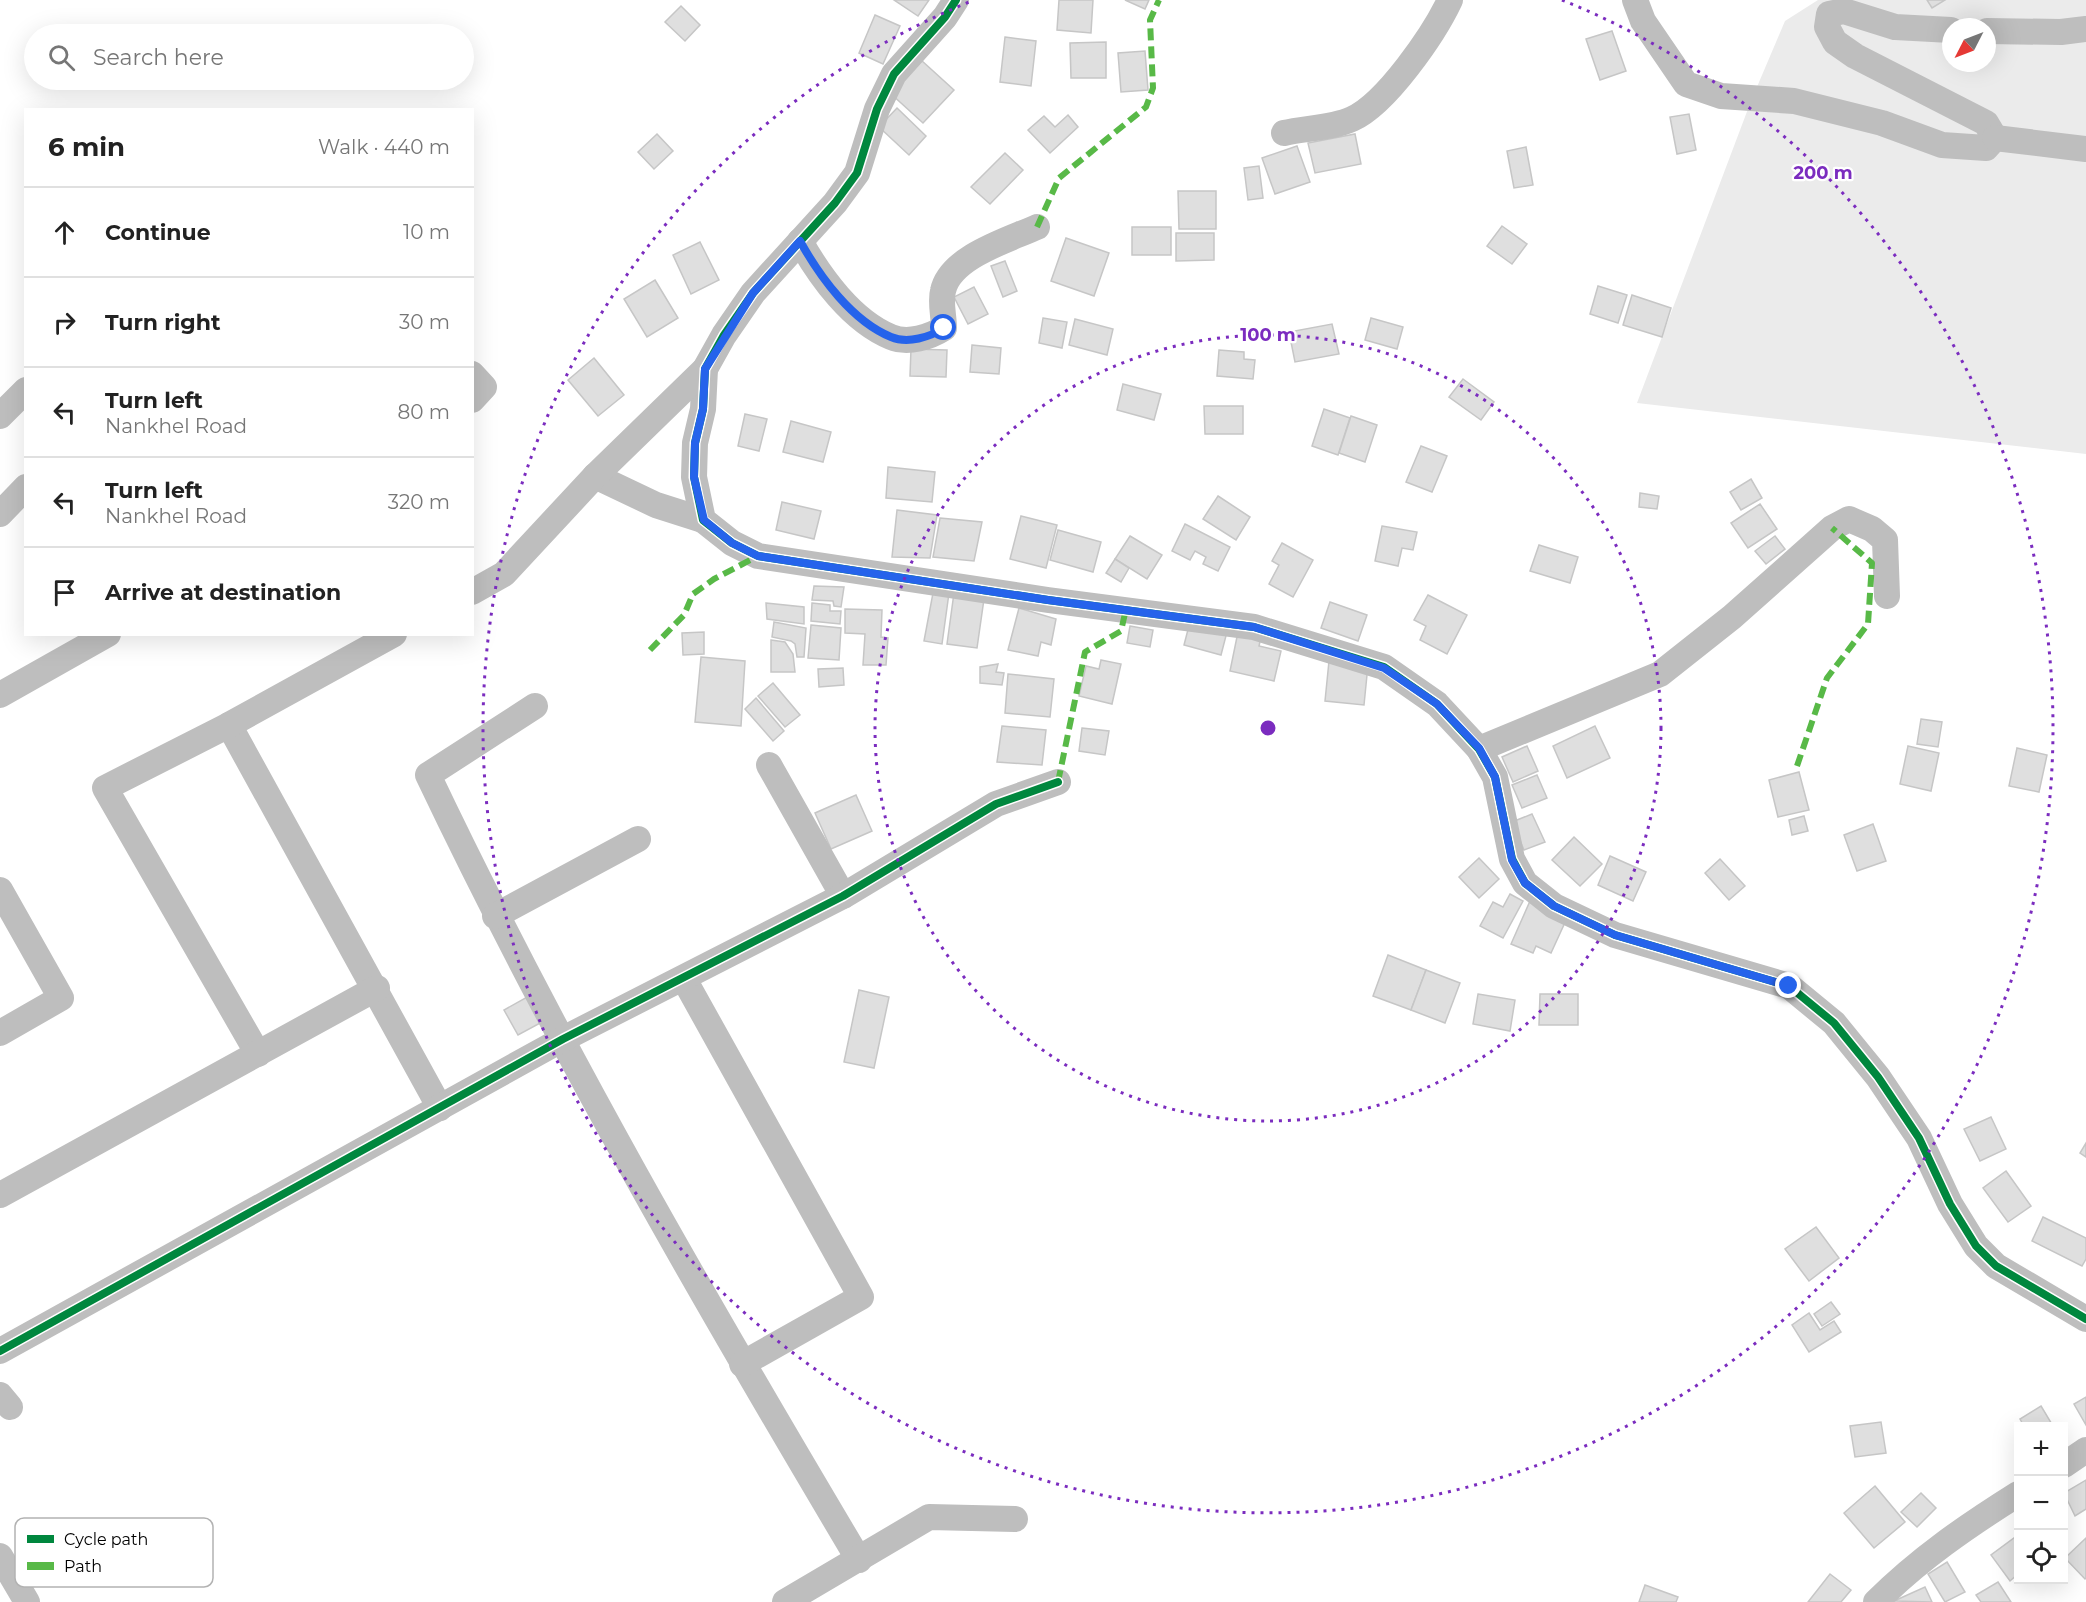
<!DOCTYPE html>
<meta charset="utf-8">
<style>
:root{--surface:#fff;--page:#f6f6f6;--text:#222;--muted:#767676;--line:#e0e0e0}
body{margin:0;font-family:Montserrat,sans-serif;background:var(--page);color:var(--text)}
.controls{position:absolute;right:18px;bottom:18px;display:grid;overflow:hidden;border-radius:0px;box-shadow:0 6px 24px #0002}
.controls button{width:54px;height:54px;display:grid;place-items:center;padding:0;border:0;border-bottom:2px solid var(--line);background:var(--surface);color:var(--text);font:30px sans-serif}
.compass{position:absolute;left:1942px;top:18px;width:54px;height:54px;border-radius:50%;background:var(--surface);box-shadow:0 6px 24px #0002;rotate:228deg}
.stop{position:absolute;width:18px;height:18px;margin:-14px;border:4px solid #2563eb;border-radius:50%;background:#fff}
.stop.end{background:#2563eb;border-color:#fff;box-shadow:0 2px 6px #0008}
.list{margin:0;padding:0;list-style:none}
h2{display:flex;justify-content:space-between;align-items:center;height:78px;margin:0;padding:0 24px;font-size:26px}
h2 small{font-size:20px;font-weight:400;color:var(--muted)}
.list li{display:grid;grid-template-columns:39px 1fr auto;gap:18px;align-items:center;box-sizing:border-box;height:90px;padding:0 24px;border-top:2px solid var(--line)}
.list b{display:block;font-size:22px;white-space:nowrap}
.list p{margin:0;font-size:20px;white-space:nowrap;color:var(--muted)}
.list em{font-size:20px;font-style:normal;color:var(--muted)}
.icon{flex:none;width:33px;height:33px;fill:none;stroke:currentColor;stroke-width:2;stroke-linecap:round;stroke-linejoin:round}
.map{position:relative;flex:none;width:2086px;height:1602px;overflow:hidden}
.search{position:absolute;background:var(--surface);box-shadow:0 6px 24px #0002;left:24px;top:24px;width:450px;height:66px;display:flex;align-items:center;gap:15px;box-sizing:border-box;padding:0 21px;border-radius:33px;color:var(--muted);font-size:22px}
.panel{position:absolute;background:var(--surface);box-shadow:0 6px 24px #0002;left:24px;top:108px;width:450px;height:528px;border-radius:0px}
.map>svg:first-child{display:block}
.green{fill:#ebebeb;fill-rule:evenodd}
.building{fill:#dfdfdf;stroke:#c6c6c6;stroke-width:1.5}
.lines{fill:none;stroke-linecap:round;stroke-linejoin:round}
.minor{stroke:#bebebe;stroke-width:26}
.quiet{stroke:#58b947;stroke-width:6;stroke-dasharray:12 6;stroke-linecap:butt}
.cycleway-casing{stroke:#fff;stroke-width:11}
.cycleway{stroke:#00873e;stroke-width:8}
.route{stroke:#2563eb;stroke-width:8}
.ring{fill:none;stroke:#7b2cbf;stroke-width:3;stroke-dasharray:3 6}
.key{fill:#fff;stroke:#b2b2b2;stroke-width:1.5}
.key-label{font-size:16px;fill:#000}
.centre{fill:#7b2cbf;stroke:#fff;stroke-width:3}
.ring-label{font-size:18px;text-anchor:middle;font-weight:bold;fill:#7b2cbf;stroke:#fff;stroke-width:4.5;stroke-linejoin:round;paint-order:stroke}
</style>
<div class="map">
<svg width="2086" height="1602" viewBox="0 0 2086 1602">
<rect width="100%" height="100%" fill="#fff"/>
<path class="green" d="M 1818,0 L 2086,0 L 2086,454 L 1637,403 L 1751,101 L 1785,21 ZM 1951,27 L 1987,27 L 1987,63 L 1951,63 Z"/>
<g class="building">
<path d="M 894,0 L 929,0 L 918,16 Z"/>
<path d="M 1059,0 L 1093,0 L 1091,33 L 1057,30 Z"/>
<path d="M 1125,0 L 1149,0 L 1145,9 Z"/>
<path d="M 1927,0 L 1945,0 L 1932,8 Z"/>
<path d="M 681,6 L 700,25 L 685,41 L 665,22 Z"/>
<path d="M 875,15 L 900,26 L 883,64 L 859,53 Z"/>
<path d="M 1612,31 L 1626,71 L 1600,80 L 1586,39 Z"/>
<path d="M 1005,37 L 1036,41 L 1031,86 L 1000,82 Z"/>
<path d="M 1106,42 L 1106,78 L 1071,78 L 1070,43 Z"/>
<path d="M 1145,51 L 1148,90 L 1121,92 L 1118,53 Z"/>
<path d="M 921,60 L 954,90 L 923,123 L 890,93 Z"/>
<path d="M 897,108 L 926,136 L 909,155 L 879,127 Z"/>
<path d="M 1689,114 L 1696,150 L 1677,154 L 1670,117 Z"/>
<path d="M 1068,115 L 1078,127 L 1050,153 L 1028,130 L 1044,116 L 1055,127 Z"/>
<path d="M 657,134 L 673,151 L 654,169 L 638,152 Z"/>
<path d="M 1355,134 L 1361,164 L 1315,173 L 1308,143 Z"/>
<path d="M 1297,146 L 1310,182 L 1275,194 L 1262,158 Z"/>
<path d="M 1526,147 L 1533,185 L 1514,188 L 1507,151 Z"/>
<path d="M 1005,153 L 1023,170 L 990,204 L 971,187 Z"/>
<path d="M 1259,166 L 1263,198 L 1248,200 L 1244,168 Z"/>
<path d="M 1178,191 L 1216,191 L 1216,229 L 1179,229 Z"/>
<path d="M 1502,226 L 1527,244 L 1512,264 L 1487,246 Z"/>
<rect x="1132" y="227" width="39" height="28"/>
<path d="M 1176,233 L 1214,233 L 1214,260 L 1176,261 Z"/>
<path d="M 1066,238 L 1109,253 L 1094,296 L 1051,281 Z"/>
<path d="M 700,242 L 719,280 L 691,294 L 673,255 Z"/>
<path d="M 1005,261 L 1017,291 L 1003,297 L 991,266 Z"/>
<path d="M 655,280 L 678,318 L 647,337 L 624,299 Z"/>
<path d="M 1598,286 L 1627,295 L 1618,323 L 1590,314 Z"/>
<path d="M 974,287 L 988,314 L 968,324 L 954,297 Z"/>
<path d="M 1632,295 L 1671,308 L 1662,337 L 1623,325 Z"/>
<path d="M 1043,318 L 1067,322 L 1062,348 L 1039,343 Z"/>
<path d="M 1371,318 L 1403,327 L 1397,349 L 1365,340 Z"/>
<path d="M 1075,319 L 1113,329 L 1107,355 L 1069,345 Z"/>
<path d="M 1332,324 L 1339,354 L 1295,362 L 1289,332 Z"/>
<path d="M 972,345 L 1001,348 L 999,374 L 970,372 Z"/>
<path d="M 911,349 L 947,350 L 946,377 L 910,376 Z"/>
<path d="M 1219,350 L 1244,352 L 1244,359 L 1255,360 L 1253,379 L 1217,376 Z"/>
<path d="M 594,358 L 624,395 L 598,416 L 568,380 Z"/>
<path d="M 1463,379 L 1494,402 L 1481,420 L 1449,397 Z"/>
<path d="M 1123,384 L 1161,394 L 1154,420 L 1117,410 Z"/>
<path d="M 1204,406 L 1243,406 L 1243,434 L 1205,434 Z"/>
<path d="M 1324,409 L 1350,418 L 1338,455 L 1312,446 Z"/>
<path d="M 745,414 L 767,419 L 759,451 L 738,446 Z"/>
<path d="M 1351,416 L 1377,425 L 1365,462 L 1339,453 Z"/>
<path d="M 791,421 L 831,432 L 823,462 L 783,452 Z"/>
<path d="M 1421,446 L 1447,456 L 1432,492 L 1406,482 Z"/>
<path d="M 888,467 L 935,472 L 932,502 L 886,498 Z"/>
<path d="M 1751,479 L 1762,498 L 1741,510 L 1730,492 Z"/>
<path d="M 1640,493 L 1659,496 L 1657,509 L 1639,507 Z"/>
<path d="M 1218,496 L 1250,517 L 1236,540 L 1203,519 Z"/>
<path d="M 782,502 L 821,511 L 814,539 L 776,530 Z"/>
<path d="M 1760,504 L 1777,529 L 1748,548 L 1731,523 Z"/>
<path d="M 897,510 L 937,515 L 930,558 L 892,557 Z"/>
<path d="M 1021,516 L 1057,525 L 1046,568 L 1010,559 Z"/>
<path d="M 940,518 L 982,522 L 974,561 L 933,557 Z"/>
<path d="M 1185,524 L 1230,547 L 1218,571 L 1203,564 L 1206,557 L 1195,551 L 1190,560 L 1172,551 Z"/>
<path d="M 1382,526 L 1417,532 L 1413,550 L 1402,548 L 1398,566 L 1375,561 Z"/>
<path d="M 1058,530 L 1101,542 L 1093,572 L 1050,560 Z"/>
<path d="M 1130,536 L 1162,555 L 1147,579 L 1115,559 Z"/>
<path d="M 1775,536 L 1785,549 L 1766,564 L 1755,551 Z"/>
<path d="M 1282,543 L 1313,560 L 1293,597 L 1269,584 L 1279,565 L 1272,561 Z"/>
<path d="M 1539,545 L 1578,557 L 1570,583 L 1530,571 Z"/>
<path d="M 1115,559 L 1129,568 L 1121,582 L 1106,573 Z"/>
<path d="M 814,586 L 844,587 L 841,607 L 834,606 L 833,601 L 812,600 Z"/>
<path d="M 933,593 L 949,593 L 942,644 L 924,641 Z"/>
<path d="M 954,593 L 984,599 L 977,648 L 947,644 Z"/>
<path d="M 1428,595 L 1467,615 L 1447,654 L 1420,640 L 1426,626 L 1414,620 Z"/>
<path d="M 1330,602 L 1367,615 L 1358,641 L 1321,628 Z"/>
<path d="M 766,603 L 804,607 L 804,624 L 767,619 Z"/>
<path d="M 812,603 L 830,605 L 830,611 L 841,611 L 840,624 L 811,621 Z"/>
<path d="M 1019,608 L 1056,619 L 1051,645 L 1041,642 L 1038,656 L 1008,650 Z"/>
<path d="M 845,609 L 882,610 L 881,637 L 888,638 L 886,665 L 863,665 L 865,634 L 845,633 Z"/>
<path d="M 1191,618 L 1228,628 L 1221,655 L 1184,645 Z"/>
<path d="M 774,622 L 806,628 L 804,657 L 797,657 L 795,644 L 791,641 L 772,637 Z"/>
<path d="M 811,625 L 841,628 L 839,660 L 808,658 Z"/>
<path d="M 1130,626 L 1153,630 L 1150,647 L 1127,643 Z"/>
<path d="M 704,632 L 704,654 L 683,655 L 682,633 Z"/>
<path d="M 1238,632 L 1261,637 L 1259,646 L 1281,651 L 1274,681 L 1230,671 Z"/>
<path d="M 771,640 L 785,642 L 793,654 L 795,672 L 771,672 Z"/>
<path d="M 701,657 L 745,661 L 741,726 L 695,722 Z"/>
<path d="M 1101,660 L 1121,664 L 1112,704 L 1079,696 L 1086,666 L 1099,669 Z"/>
<path d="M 1329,661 L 1368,665 L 1364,705 L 1325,701 Z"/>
<path d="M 998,664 L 996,672 L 1004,673 L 1002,685 L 980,683 L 980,667 Z"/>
<path d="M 843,668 L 844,685 L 819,687 L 818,669 Z"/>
<path d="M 1008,674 L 1054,679 L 1050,717 L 1005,713 Z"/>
<path d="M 773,683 L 800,715 L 785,727 L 758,696 Z"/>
<path d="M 756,698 L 784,731 L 773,741 L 745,709 Z"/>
<path d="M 1921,719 L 1942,722 L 1938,747 L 1917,744 Z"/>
<path d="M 1002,726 L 1046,730 L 1042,765 L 997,762 Z"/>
<path d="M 1595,726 L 1610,758 L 1567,778 L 1553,746 Z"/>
<path d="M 1082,728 L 1109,731 L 1105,755 L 1079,751 Z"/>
<path d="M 1527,746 L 1538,771 L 1513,782 L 1502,757 Z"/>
<path d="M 1908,746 L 1939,753 L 1931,791 L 1900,784 Z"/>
<path d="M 2017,748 L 2047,755 L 2039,792 L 2009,786 Z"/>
<path d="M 1799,772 L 1809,810 L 1778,817 L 1769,780 Z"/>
<path d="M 1537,775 L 1547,798 L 1522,808 L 1512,785 Z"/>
<path d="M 856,795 L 872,831 L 831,849 L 815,813 Z"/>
<path d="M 1532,814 L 1545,842 L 1524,850 L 1512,822 Z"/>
<path d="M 1804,816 L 1808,831 L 1792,835 L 1789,820 Z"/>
<path d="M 1873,824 L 1886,861 L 1857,871 L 1844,835 Z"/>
<path d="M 1574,837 L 1602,864 L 1580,886 L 1552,860 Z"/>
<path d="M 1610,856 L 1646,872 L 1633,901 L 1598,885 Z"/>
<path d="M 1479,858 L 1499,879 L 1479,898 L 1459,877 Z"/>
<path d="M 1720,859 L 1745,886 L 1729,900 L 1705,873 Z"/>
<path d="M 1510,894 L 1523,901 L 1503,938 L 1480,926 L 1493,902 L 1503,907 Z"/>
<path d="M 1530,901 L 1567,918 L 1551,953 L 1536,946 L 1533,953 L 1511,944 Z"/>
<path d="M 1388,955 L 1426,970 L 1411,1010 L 1373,996 Z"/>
<path d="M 1426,970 L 1460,983 L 1445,1023 L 1411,1010 Z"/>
<path d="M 859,990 L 889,997 L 874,1068 L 844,1062 Z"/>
<path d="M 1478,994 L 1515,1000 L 1510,1031 L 1473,1024 Z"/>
<path d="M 1540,994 L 1578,994 L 1578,1025 L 1539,1025 Z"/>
<path d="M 529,996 L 544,1021 L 518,1035 L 504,1010 Z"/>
<path d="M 1991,1117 L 2006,1149 L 1980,1161 L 1964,1129 Z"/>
<path d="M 2086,1143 L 2086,1157 L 2080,1153 Z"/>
<path d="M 2006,1171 L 2031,1206 L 2008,1222 L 1983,1188 Z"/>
<path d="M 2043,1217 L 2086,1238 L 2086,1259 L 2082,1266 L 2032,1241 Z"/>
<path d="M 1816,1227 L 1839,1258 L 1809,1281 L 1785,1249 Z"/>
<path d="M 1831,1302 L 1840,1314 L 1822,1326 L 1814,1314 Z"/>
<path d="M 1809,1313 L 1820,1330 L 1834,1321 L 1841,1332 L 1809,1352 L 1792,1325 Z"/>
<path d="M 2086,1397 L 2086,1425 L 2074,1404 Z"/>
<path d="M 2041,1406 L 2053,1426 L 2024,1426 L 2020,1419 Z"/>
<path d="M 1881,1422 L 1886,1453 L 1855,1457 L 1850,1426 Z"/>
<path d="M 2086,1480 L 2086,1509 L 2075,1516 L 2064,1493 Z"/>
<path d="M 1875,1486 L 1905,1522 L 1874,1548 L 1844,1513 Z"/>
<path d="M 1921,1493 L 1936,1508 L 1917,1527 L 1901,1512 Z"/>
<path d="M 2018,1535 L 2018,1574 L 2010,1581 L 1991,1555 Z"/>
<path d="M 2086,1538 L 2086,1578 L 2085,1579 L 2065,1558 Z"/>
<path d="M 1947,1562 L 1965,1592 L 1945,1602 L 1928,1574 Z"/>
<path d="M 1830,1574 L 1851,1590 L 1841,1602 L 1808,1602 Z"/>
<path d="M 1998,1582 L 2011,1602 L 1981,1602 L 1976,1595 Z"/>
<path d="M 1645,1585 L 1678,1597 L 1676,1602 L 1639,1602 Z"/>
<path d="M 1925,1587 L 1932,1602 L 1894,1601 Z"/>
</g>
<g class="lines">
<g class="minor">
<path d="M 956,0 L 945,17 L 894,74 L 877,109 L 857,173 L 835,203 L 753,293 L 724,335 L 705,369 L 703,409 L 695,443 L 694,477 L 703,520 L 732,543 L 758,556 L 1048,600 L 1254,627 L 1384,667 L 1437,704 L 1479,749 L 1495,777 L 1512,859 L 1525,883 L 1554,906 L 1615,935 L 1789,986 L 1834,1023 L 1878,1077 L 1919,1138 L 1950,1204 L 1976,1246 L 1996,1266 L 2086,1319"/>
<path d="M 1635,0 L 1643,21 L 1686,84 L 1721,96 L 1794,101 L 1882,123 L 1942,145 L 1986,148 L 1995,138 L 1986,123 L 1855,56 L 1835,42 L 1827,27 L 1829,14 L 1844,11 L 1895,27 L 1951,30"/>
<path d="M 1987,31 L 2061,32 L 2086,29"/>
<path d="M 1284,133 C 1305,128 1332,128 1352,119 C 1386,104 1434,34 1450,0"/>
<path d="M 1995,138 L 2086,149"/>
<path d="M 800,241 C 820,277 852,321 891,337 C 908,344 930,337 944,328 C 944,317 940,302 943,291 C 950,257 1008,240 1037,227"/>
<path d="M 472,374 L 484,387 L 472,400"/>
<path d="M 0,416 L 26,390"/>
<path d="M 595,476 L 656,505 L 703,520"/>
<path d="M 0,514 L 26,487"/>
<path d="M 472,592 L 504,574 L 595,476 L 705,369"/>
<path d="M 0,695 L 108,634"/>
<path d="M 535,706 L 428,775 C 556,1044 706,1303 859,1560"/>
<path d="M 229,725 L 440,1108"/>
<path d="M 1479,749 L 1660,674 L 1732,617 L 1832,528 L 1849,519 L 1872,529 L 1885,540 L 1887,596"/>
<path d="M 769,765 L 843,896"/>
<path d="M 0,890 L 61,998 L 0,1033"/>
<path d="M 495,916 L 638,839"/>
<path d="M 684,979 L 861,1297 L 742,1364"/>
<path d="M 258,1054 L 105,788 L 229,725 L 394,634"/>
<path d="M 0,1195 L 377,988"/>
<path d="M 0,1351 L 563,1039 L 843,896 L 996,804 L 1058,782"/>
<path d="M 0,1395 L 10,1407"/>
<path d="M 2064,1465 L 2086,1450"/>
<path d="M 0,1556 L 27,1602"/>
<path d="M 785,1602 L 929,1517 L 1015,1519"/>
<path d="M 1876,1602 C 1919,1559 1967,1526 2018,1494"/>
</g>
<g class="quiet">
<path d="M 1037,227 L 1059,178 L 1146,107 L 1153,88 L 1150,20 L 1159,0"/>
<path d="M 650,650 L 684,615 L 693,594 L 714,579 L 758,556"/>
<path d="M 1797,766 L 1827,678 L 1868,624 L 1872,563 L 1832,528"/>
<path d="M 1058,782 L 1085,652 L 1121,631 L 1126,609"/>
</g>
<defs>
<g id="cycleway">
<path d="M 956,0 L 945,17 L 894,74 L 877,109 L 857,173 L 835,203 L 753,293 L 724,335 L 705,369 L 703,409 L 695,443 L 694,477 L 703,520 L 732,543 L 758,556 L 1048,600 L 1254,627 L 1384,667 L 1437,704 L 1479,749 L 1495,777 L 1512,859 L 1525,883 L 1554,906 L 1615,935 L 1789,986 L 1834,1023 L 1878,1077 L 1919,1138 L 1950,1204 L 1976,1246 L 1996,1266 L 2086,1319"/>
<path d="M 0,1351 L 563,1039 L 843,896 L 996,804 L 1058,782"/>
</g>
</defs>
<use href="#cycleway" class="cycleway-casing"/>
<use href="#cycleway" class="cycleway"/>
</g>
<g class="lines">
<path class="route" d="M 944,328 C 930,337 908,344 891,337 C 852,321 820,277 800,241 L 753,293 L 705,369 L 703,409 L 695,443 L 694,477 L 704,520 L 732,543 L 758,556 L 1048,600 L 1254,627 L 1384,668 L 1437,704 L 1479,748 L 1495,777 L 1512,860 L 1525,883 L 1554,906 L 1615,935 L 1789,986"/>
</g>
<g class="ring">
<circle cx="1268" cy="728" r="393"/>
<path d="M1562 0A785 785 0 1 1 974 0"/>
</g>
<rect x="15" y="1518" width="198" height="69" rx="9" class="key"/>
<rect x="27" y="1535" width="27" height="8" fill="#00873e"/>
<rect x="27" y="1562" width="27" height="8" fill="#58b947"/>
<g class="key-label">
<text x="64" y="1545">Cycle path</text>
<text x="64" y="1572">Path</text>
</g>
<circle cx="1268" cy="728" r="9" class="centre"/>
<g class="ring-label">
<text x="1823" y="179">200 m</text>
<text x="1268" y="341">100 m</text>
</g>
</svg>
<div class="controls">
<button>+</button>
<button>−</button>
<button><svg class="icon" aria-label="locate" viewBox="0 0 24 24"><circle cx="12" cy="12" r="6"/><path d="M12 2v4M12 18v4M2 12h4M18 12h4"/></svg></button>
</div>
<svg class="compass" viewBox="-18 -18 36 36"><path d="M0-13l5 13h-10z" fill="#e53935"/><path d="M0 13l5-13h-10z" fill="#767676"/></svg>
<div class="stop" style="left:944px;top:328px"></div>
<div class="stop end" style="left:1789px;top:986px"></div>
<div class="search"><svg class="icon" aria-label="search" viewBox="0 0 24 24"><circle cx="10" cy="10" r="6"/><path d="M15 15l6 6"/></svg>Search here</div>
<section class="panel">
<h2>6 min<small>Walk · 440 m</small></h2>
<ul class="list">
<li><svg class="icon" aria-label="ahead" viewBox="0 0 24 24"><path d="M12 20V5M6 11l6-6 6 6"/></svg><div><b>Continue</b></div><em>10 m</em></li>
<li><svg class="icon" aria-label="right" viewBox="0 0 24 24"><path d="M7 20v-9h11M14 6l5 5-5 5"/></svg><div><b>Turn right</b></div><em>30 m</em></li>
<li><svg class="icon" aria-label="left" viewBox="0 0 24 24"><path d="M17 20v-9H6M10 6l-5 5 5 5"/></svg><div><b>Turn left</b><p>Nankhel Road</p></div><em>80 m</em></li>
<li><svg class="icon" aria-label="left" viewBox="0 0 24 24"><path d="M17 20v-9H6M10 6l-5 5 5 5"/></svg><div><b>Turn left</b><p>Nankhel Road</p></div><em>320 m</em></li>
<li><svg class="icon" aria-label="arrive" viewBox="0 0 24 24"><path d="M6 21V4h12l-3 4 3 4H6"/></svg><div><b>Arrive at destination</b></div></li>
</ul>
</section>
</div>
